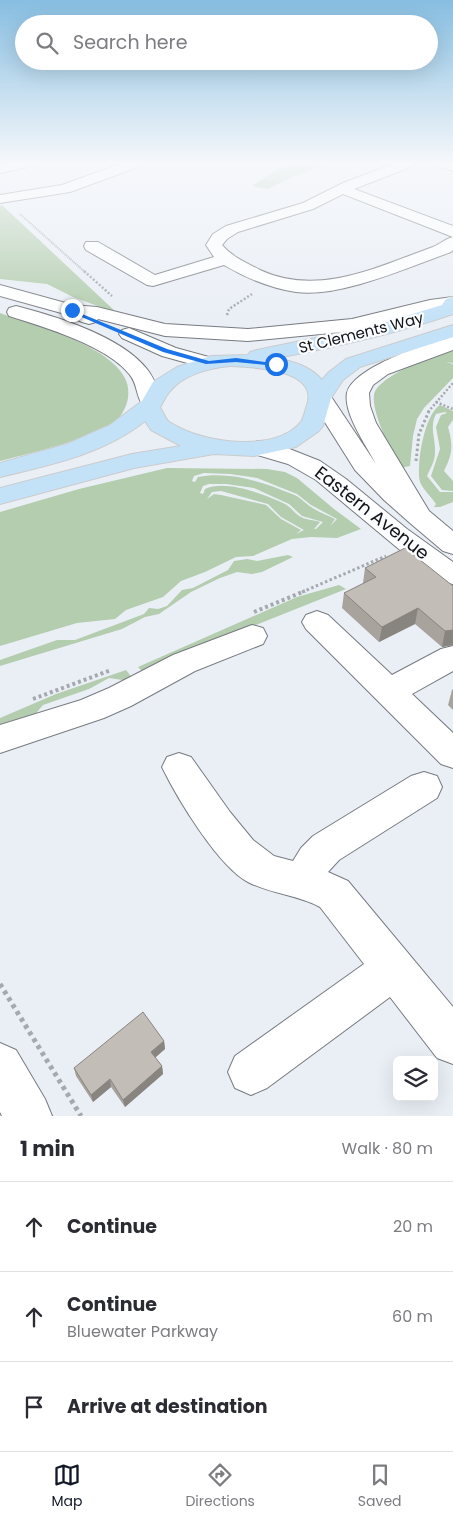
<!DOCTYPE html>
<meta charset="utf-8">
<style>
:root{--surface:#fff;--page:#f2f2f3;--text:#2b2b33;--muted:#7c7c81;--line:#e1e1e2;--accent:#111827}
body{margin:0;font-family:Poppins,sans-serif;background:var(--page);color:var(--text)}
.controls{position:absolute;right:15px;bottom:15px;display:grid;overflow:hidden;border-radius:8px;box-shadow:0 5px 20px #0002}
.controls button{width:45px;height:45px;display:grid;place-items:center;padding:0;border:0;border-bottom:1px solid var(--line);background:var(--surface);color:var(--text);font:25px sans-serif}
.stop{position:absolute;width:15px;height:15px;margin:-11px;border:4px solid #1a73e8;border-radius:50%;background:#fff}
.stop.end{background:#1a73e8;border-color:#fff;box-shadow:0 1px 5px #0008}
.list{margin:0;padding:0;list-style:none}
h2{display:flex;justify-content:space-between;align-items:center;height:65px;margin:0;padding:0 20px;font-size:21px}
h2 small{font-size:16px;font-weight:400;color:var(--muted)}
.list li{display:grid;grid-template-columns:32px 1fr auto;gap:15px;align-items:center;box-sizing:border-box;height:90px;padding:0 20px;border-top:1px solid var(--line)}
.list b{display:block;font-size:19px;white-space:nowrap}
.list p{margin:0;font-size:16px;white-space:nowrap;color:var(--muted)}
.list em{font-size:16px;font-style:normal;color:var(--muted)}
.icon{flex:none;width:28px;height:28px;fill:none;stroke:currentColor;stroke-width:2;stroke-linecap:round;stroke-linejoin:round}
.map{position:relative;flex:none;width:453px;height:1116px;overflow:hidden}
.search{position:absolute;background:var(--surface);box-shadow:0 5px 20px #0002;left:15px;right:15px;top:15px;height:55px;display:flex;align-items:center;gap:12px;box-sizing:border-box;padding:0 18px;border-radius:28px;color:var(--muted);font-size:19px}
.sheet{height:335px;background:var(--surface)}
nav{display:flex;justify-content:space-around;align-items:center;box-sizing:border-box;height:70px;border-top:1px solid var(--line);background:var(--surface);font-size:14px;color:var(--muted)}
nav a{display:grid;justify-items:center;gap:2px}
nav .on{color:var(--accent)}
.map>svg:first-child{display:block}
.green{fill:#b3cdae;fill-rule:evenodd}
.lines{fill:none;stroke-linecap:round;stroke-linejoin:round}
.minor-casing{stroke:#777b81;stroke-width:2}
.major-casing{stroke:#cbcbcc;stroke-width:2}
.path-far4{stroke:#a5a9af;stroke-width:2;stroke-dasharray:1 1;stroke-linecap:butt}
.path-far3{stroke:#a5a9af;stroke-width:2.5;stroke-dasharray:2 2;stroke-linecap:butt}
.path-far2{stroke:#a5a9af;stroke-width:3;stroke-dasharray:2.5 2.5;stroke-linecap:butt}
.path-far1{stroke:#a5a9af;stroke-width:4;stroke-dasharray:3 3;stroke-linecap:butt}
.path{stroke:#a5a9af;stroke-width:5;stroke-dasharray:4 4;stroke-linecap:butt}
.minor{fill:#fff;fill-rule:evenodd}
.major{fill:#c4e2f7;fill-rule:evenodd}
.wall{fill:#a8a39d}
.shaded-wall{fill:#888480}
.building{fill:#c3bdb7;stroke:#888480}
.route{fill:#1a73e8}
.labels{text-anchor:middle;stroke-width:4.5;stroke-linejoin:round;paint-order:stroke}
.far-street-label{font-size:15px;fill:#121316;stroke:#fafcff}
.street-label{font-size:18px;fill:#121316;stroke:#fafcff}
</style>
<div class="map">
<svg width="453" height="1116" viewBox="0 0 453 1116">
<rect width="100%" height="100%" fill="#eaeff6"/>
<g class="green">
<path d="M 287,163 L 311,163 L 338,171 L 320,167 L 297,175 L 300,176 L 294,176 L 268,189 L 252,186 Z"/>
<path d="M 2,205 L 117,313 L 73,297 L 47,284 L 0,279 L 0,206 Z"/>
<path d="M 0,313 C 34,325 137,351 128,398 C 127,405 122,416 116,421 C 82,442 38,451 0,461 Z"/>
<path d="M 453,349 L 453,363 L 446,362 L 453,364 L 453,378 L 424,408 L 417,419 L 413,436 L 410,466 L 400,468 C 392,454 371,411 374,395 C 378,375 435,356 453,349 Z"/>
<path d="M 440,405 L 453,411 L 453,420 L 448,427 C 453,446 453,453 444,471 L 453,481 L 453,491 L 442,490 L 431,476 L 440,449 L 436,427 L 441,415 L 447,413 L 445,412 L 436,414 C 429,428 436,438 435,453 C 435,461 430,469 427,476 L 440,492 L 453,492 L 453,502 L 440,507 L 434,507 L 436,504 C 431,497 423,489 420,482 C 416,465 424,415 440,405 Z"/>
<path d="M 167,468 L 267,469 L 285,472 L 297,478 L 334,509 L 361,529 L 337,538 L 311,537 L 292,539 L 253,556 L 236,557 L 205,572 L 181,581 L 163,597 L 126,610 L 115,619 L 77,623 L 0,646 L 0,512 L 79,489 ZM 204,473 L 230,474 L 257,478 L 297,494 L 311,505 L 337,519 L 330,526 L 335,519 C 327,515 318,512 311,507 C 305,503 299,496 292,494 C 263,482 230,471 198,477 L 195,482 L 192,481 L 194,476 ZM 209,484 L 226,484 L 254,488 L 289,504 L 302,516 L 323,522 L 316,529 L 314,529 L 320,522 C 314,520 306,520 301,517 C 295,514 291,507 285,504 C 266,495 226,479 205,489 L 203,494 L 200,493 L 203,486 ZM 221,491 L 268,504 L 281,517 L 304,530 L 296,534 L 301,530 L 281,519 L 266,505 L 221,495 L 214,494 L 207,499 L 212,492 Z"/>
<path d="M 288,555 L 293,557 L 262,572 L 252,574 L 237,572 L 220,578 L 191,592 L 159,614 L 145,617 L 122,629 L 0,666 L 0,660 L 57,640 L 75,640 L 144,614 L 149,608 L 158,609 L 167,606 L 182,590 L 193,588 L 228,570 L 234,561 L 247,559 L 257,561 Z"/>
<path d="M 339,585 L 346,589 L 238,632 L 144,673 L 138,667 L 297,597 Z"/>
<path d="M 126,670 L 133,679 L 129,681 L 109,678 L 89,689 L 43,705 L 32,718 L 0,729 L 0,718 L 56,694 Z"/>
</g>
<g class="lines">
<defs>
<g id="minor">
<path d="M 9,163 L 35,163 L 33,166 L 0,173 L 0,165 Z"/>
<path d="M 123,163 L 143,163 L 141,166 L 70,192 L 0,203 L 0,195 L 62,185 Z"/>
<path d="M 396,163 L 415,163 L 413,166 L 354,189 L 453,226 L 453,237 L 343,194 L 313,209 L 238,232 L 227,239 L 222,245 C 232,257 247,263 260,270 C 318,297 377,267 433,247 C 440,244 445,239 453,237 L 453,250 L 451,252 C 409,267 340,298 296,292 C 270,288 246,278 224,265 L 153,286 L 147,285 L 86,250 L 84,246 L 86,242 L 98,242 L 155,275 L 214,257 L 206,245 L 213,234 L 226,226 L 303,203 L 343,183 Z"/>
<path d="M 435,163 L 453,163 L 453,171 L 437,166 Z"/>
<path d="M 0,285 L 73,305 L 97,307 L 165,324 L 248,329 L 352,319 L 430,300 L 453,297 L 453,309 L 432,311 L 352,331 L 248,341 L 165,336 L 98,319 L 96,322 L 89,324 L 82,322 L 65,314 L 0,296 Z"/>
<path d="M 16,306 C 55,316 120,336 146,368 C 154,377 157,388 161,399 L 158,404 L 150,406 L 142,404 C 136,395 137,383 130,375 C 108,346 44,327 9,316 L 7,312 L 9,308 Z"/>
<path d="M 129,328 L 176,348 L 216,359 L 219,363 L 216,367 L 209,369 L 162,356 L 122,338 L 119,334 L 122,330 Z"/>
<path d="M 453,337 L 453,350 L 388,374 L 373,385 L 369,393 L 370,406 L 376,423 L 429,511 L 453,531 L 453,554 L 443,551 L 410,523 L 384,500 L 355,470 L 309,397 L 312,392 L 320,390 L 328,392 L 376,464 C 367,447 343,413 347,393 C 353,367 428,343 453,337 Z"/>
<path d="M 259,441 L 287,448 L 320,461 L 346,479 L 407,529 L 453,562 L 453,584 L 443,582 L 406,555 L 316,480 L 288,464 L 251,453 L 247,448 L 251,443 Z"/>
<path d="M 317,611 L 328,615 L 392,675 L 441,649 L 453,646 L 453,671 L 412,694 L 453,733 L 453,768 L 441,764 L 306,629 L 302,622 L 306,615 Z"/>
<path d="M 252,625 L 263,628 L 267,636 L 263,644 L 195,671 L 131,706 L 104,718 L 0,753 L 0,725 L 81,700 L 109,688 L 173,655 Z"/>
<path d="M 179,753 L 191,757 L 230,812 L 253,840 L 274,856 L 293,861 L 301,848 L 313,836 L 411,776 L 424,772 L 437,776 L 442,787 L 437,798 L 339,860 L 328,872 L 348,881 L 453,1007 L 453,1064 L 437,1058 L 390,997 L 267,1088 L 251,1095 L 235,1088 L 228,1072 L 235,1056 L 364,964 L 320,907 C 298,895 271,894 248,882 C 218,866 177,798 162,767 L 167,757 Z"/>
<path d="M 0,1043 L 16,1050 L 45,1099 L 52,1116 L 2,1116 L 0,1112 Z"/>
</g>
<path id="major" d="M 453,297 L 453,314 C 396,334 336,347 277,358 C 294,362 310,366 322,380 L 329,372 L 346,359 L 453,325 L 453,337 L 360,367 L 343,380 L 331,398 L 323,426 L 319,431 L 296,447 L 254,456 L 214,454 L 134,468 L 0,504 L 0,488 L 132,454 L 181,446 L 151,430 L 145,421 C 104,454 50,465 0,477 L 0,463 L 67,444 L 110,425 L 142,401 L 153,382 L 177,367 L 211,356 L 248,355 L 250,352 L 257,350 L 373,326 L 442,305 L 446,299 ZM 230,366 C 252,367 319,369 307,405 C 305,410 304,419 300,423 C 275,452 208,443 178,427 C 175,425 170,423 168,421 C 165,418 163,411 160,408 C 163,402 166,395 171,390 C 185,374 210,368 230,366 Z"/>
</defs>
<use href="#minor" class="minor-casing"/>
<use href="#major" class="major-casing"/>
<path class="path-far4" d="M 20,214 L 86,273"/>
<g class="path-far3">
<path d="M 84,271 L 112,296"/>
<path d="M 227,315 L 229,309 L 252,294"/>
<path d="M 436,402 L 453,409"/>
<path d="M 428,412 L 453,383"/>
</g>
<g class="path-far2">
<path d="M 416,461 L 419,434 L 429,411"/>
<path d="M 302,592 L 386,556"/>
</g>
<g class="path-far1">
<path d="M 254,612 L 305,591"/>
<path d="M 33,699 L 111,670"/>
</g>
<path class="path" d="M 0,984 L 81,1116"/>
<use href="#minor" class="minor"/>
<use href="#major" class="major"/>
</g>
<g class="wall">
<path d="M 365,568 L 453,586 L 453,645 L 442,647 L 415,624 L 379,642 L 342,608 L 344,593 L 363,584 L 363,583 Z"/>
<path d="M 453,689 L 453,710 L 448,705 L 452,690 Z"/>
<path d="M 164,1041 L 165,1049 L 155,1058 L 162,1066 L 163,1074 L 125,1107 L 111,1087 L 93,1102 L 76,1076 L 74,1068 Z"/>
</g>
<g class="shaded-wall">
<path d="M 418,608 L 415,624 L 379,642 L 382,627 Z"/>
<path d="M 453,630 L 453,645 L 442,647 L 445,631 Z"/>
<path d="M 164,1041 L 165,1049 L 152,1060 L 151,1052 Z"/>
<path d="M 162,1066 L 163,1074 L 125,1107 L 123,1100 Z"/>
<path d="M 110,1079 L 111,1087 L 93,1102 L 91,1095 Z"/>
</g>
<g class="building">
<path d="M 405,548 L 453,586 L 453,630 L 445,631 L 418,608 L 382,627 L 344,593 L 376,577 L 365,568 Z"/>
<path d="M 143,1012 L 164,1041 L 151,1052 L 162,1066 L 123,1100 L 110,1079 L 91,1095 L 74,1068 Z"/>
</g>
<linearGradient id="sky" x2="0" y2="1"><stop stop-color="#87bee1"/><stop offset="0.51" stop-color="#f6f8fb"/><stop offset="1" stop-color="#f6f8fb" stop-opacity="0"/></linearGradient>
<rect width="453" height="319" fill="url(#sky)"/>
<path class="route" d="M 70,309 L 167,349 L 209,361 L 236,358 L 279,364 L 276,366 L 236,362 L 206,364 L 163,352 L 70,312 Z"/>
<g class="labels">
<g class="far-street-label">
<text transform="translate(361 333) rotate(-14)" y="5">St Clements Way</text>
</g>
<g class="street-label">
<text transform="translate(372 513) rotate(38)" y="6">Eastern Avenue</text>
</g>
</g>
</svg>
<div class="controls">
<button><svg class="icon" aria-label="layers" viewBox="0 0 24 24"><path d="M12 4l9 5-9 5-9-5zM3 14l9 5 9-5"/></svg></button>
</div>
<div class="stop" style="left:276px;top:364px"></div>
<div class="stop end" style="left:72px;top:310px"></div>
<div class="search"><svg class="icon" aria-label="search" viewBox="0 0 24 24"><circle cx="10" cy="10" r="6"/><path d="M15 15l6 6"/></svg>Search here</div>
</div>
<section class="sheet">
<h2>1 min<small>Walk · 80 m</small></h2>
<ul class="list">
<li><svg class="icon" aria-label="ahead" viewBox="0 0 24 24"><path d="M12 20V5M6 11l6-6 6 6"/></svg><div><b>Continue</b></div><em>20 m</em></li>
<li><svg class="icon" aria-label="ahead" viewBox="0 0 24 24"><path d="M12 20V5M6 11l6-6 6 6"/></svg><div><b>Continue</b><p>Bluewater Parkway</p></div><em>60 m</em></li>
<li><svg class="icon" aria-label="arrive" viewBox="0 0 24 24"><path d="M6 21V4h12l-3 4 3 4H6"/></svg><div><b>Arrive at destination</b></div></li>
</ul>
</section>
<nav>
<a class="on"><svg class="icon" aria-label="map" viewBox="0 0 24 24"><path d="M3 6l6-2 6 2 6-2v14l-6 2-6-2-6 2zM9 4v14M15 6v14"/></svg>Map</a>
<a><svg class="icon" aria-label="directions" viewBox="0 0 24 24"><path d="M12 3l9 9-9 9-9-9zM9 14v-3h6M13 9l2 2-2 2"/></svg>Directions</a>
<a><svg class="icon" aria-label="saved" viewBox="0 0 24 24"><path d="M7 4h10v16l-5-4-5 4z"/></svg>Saved</a>
</nav>
